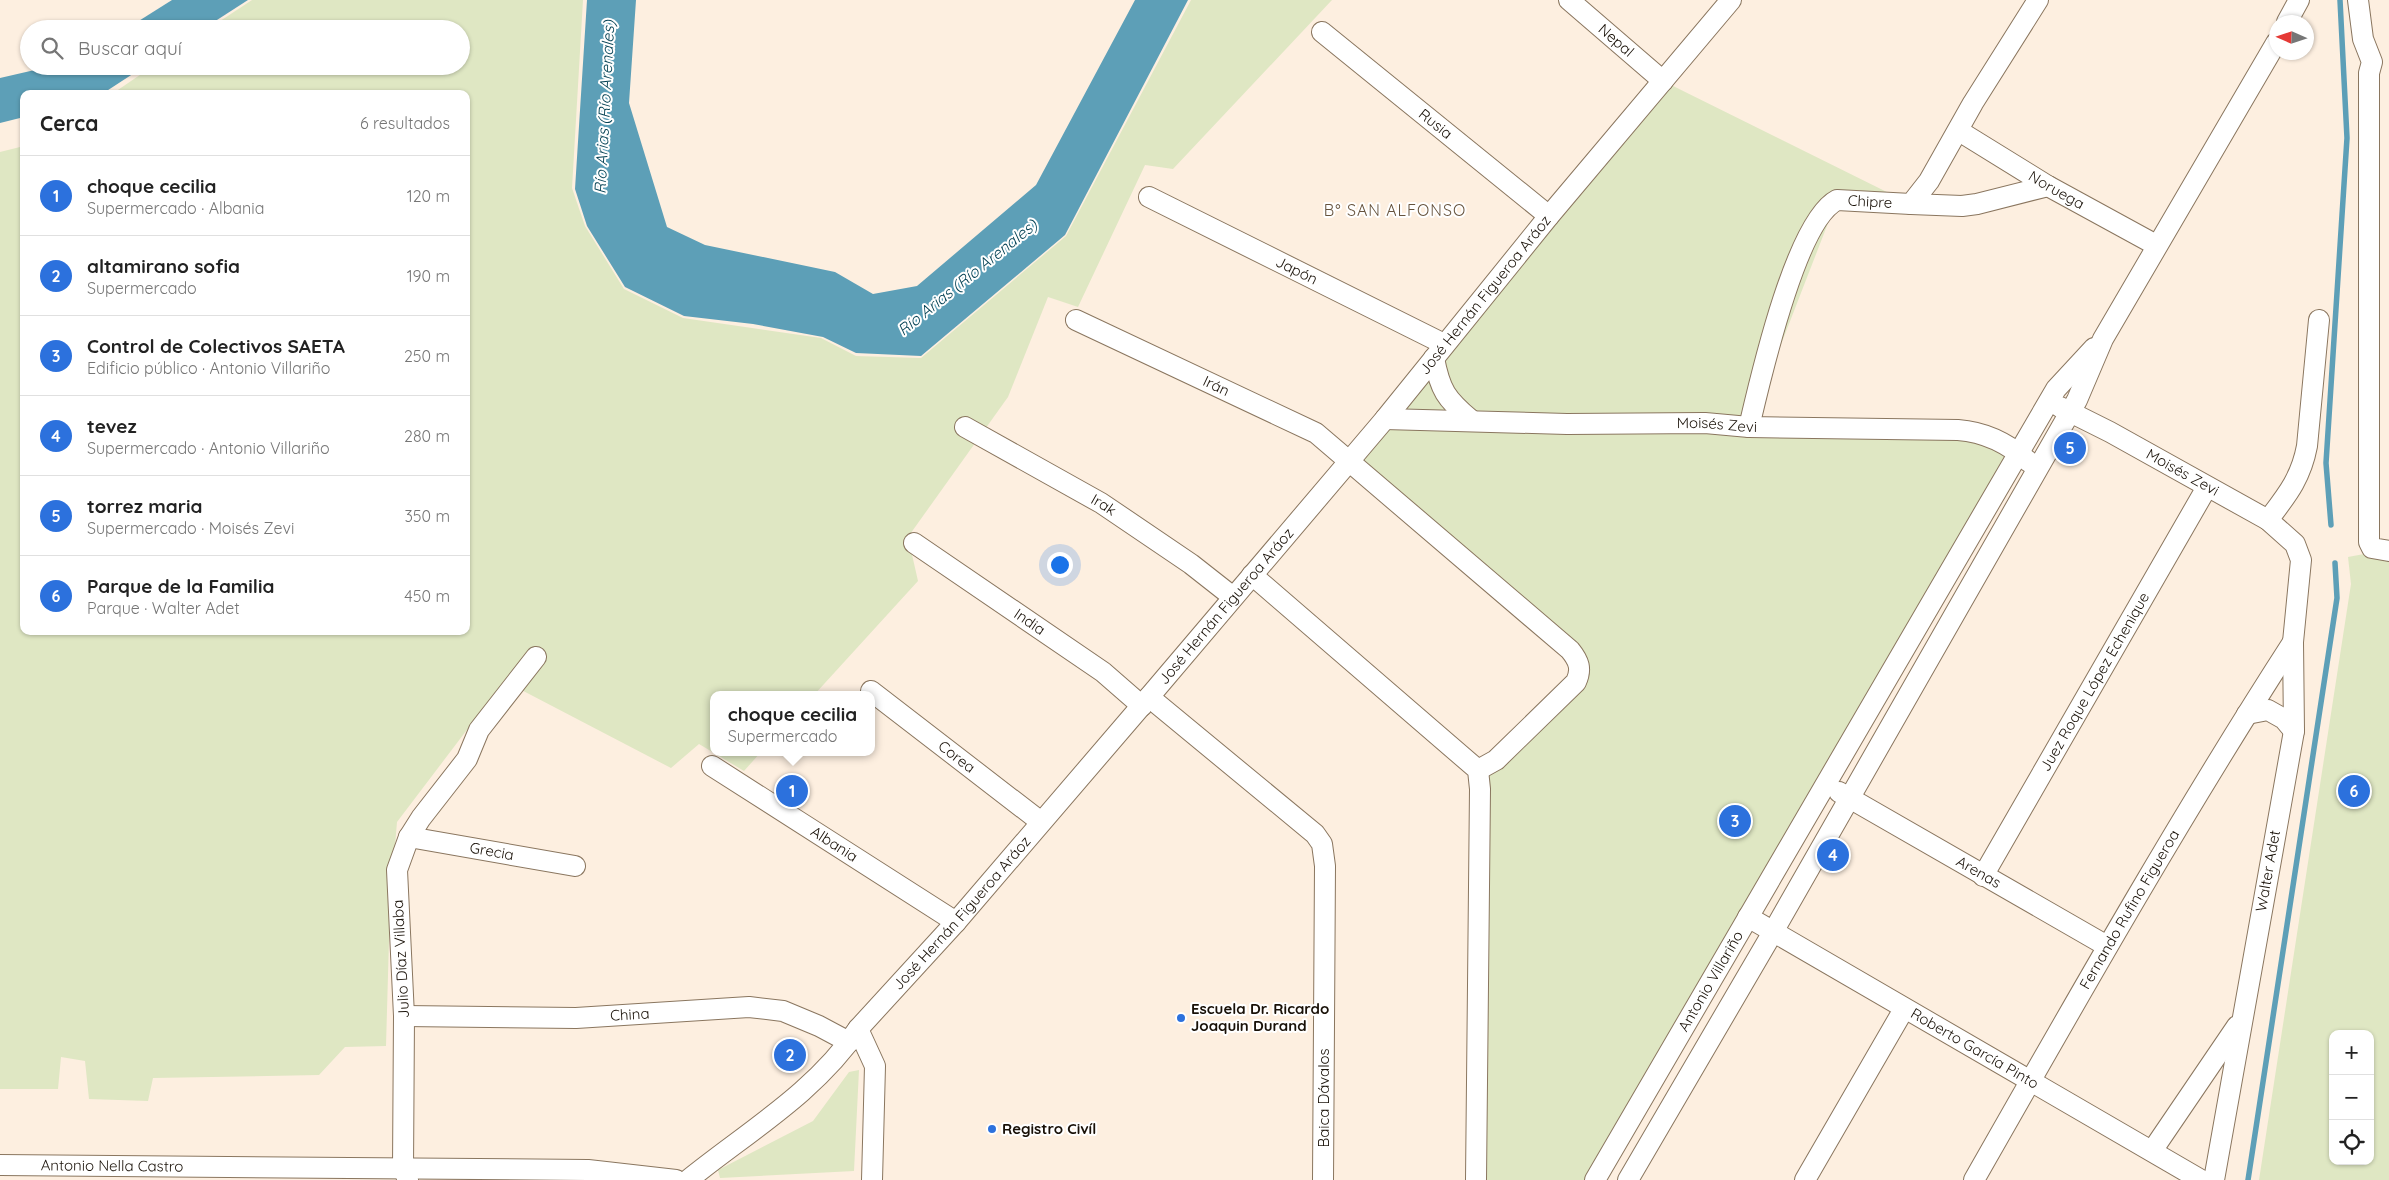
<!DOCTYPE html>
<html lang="es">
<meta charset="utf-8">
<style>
:root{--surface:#fff;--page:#f2f2f2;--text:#222;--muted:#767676;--line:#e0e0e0;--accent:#2c71dd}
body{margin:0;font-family:Quicksand,sans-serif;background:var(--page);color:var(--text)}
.controls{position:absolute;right:15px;bottom:15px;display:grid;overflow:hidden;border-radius:10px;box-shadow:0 1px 4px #0004}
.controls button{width:45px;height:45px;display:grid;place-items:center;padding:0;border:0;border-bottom:1px solid var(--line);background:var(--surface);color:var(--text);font:25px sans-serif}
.compass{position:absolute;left:2269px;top:15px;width:45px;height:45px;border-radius:50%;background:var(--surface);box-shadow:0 1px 4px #0004;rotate:273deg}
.you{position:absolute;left:1059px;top:564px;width:18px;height:18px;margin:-12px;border:4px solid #fff;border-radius:50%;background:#1a73e8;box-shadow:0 0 0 8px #1a73e833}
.badge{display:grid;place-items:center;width:32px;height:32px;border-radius:50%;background:var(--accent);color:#fff;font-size:16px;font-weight:700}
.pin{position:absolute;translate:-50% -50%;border:2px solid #fff;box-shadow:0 1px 5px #0006}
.popup{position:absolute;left:710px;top:691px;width:165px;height:65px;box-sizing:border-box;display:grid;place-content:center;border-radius:10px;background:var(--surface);filter:drop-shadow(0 1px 4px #0005);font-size:16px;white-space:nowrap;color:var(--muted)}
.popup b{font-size:19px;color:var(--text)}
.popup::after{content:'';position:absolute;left:50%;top:100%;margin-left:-10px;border:10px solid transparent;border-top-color:var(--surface)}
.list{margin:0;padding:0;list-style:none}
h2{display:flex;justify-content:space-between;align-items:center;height:65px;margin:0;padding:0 20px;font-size:21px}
h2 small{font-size:16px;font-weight:400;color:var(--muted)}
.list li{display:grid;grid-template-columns:32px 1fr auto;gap:15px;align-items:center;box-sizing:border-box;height:80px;padding:0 20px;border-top:1px solid var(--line)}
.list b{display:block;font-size:19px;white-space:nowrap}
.list p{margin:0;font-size:16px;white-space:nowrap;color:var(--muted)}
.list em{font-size:16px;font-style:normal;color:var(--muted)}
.icon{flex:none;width:28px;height:28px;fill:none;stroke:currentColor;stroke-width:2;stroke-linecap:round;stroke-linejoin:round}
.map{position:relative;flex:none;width:2389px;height:1180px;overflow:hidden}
.search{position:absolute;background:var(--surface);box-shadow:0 1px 4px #0004;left:20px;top:20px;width:450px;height:55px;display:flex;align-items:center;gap:12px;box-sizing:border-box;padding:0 18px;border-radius:28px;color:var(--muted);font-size:19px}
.panel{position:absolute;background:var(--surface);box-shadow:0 1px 4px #0004;left:20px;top:90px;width:450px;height:545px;border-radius:10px}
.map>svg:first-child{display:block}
.green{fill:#dfe7c3;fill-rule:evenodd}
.water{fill:#5d9fb7}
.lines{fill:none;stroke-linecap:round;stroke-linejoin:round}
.stream{stroke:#5d9fb7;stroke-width:5.5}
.minor-casing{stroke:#8a765f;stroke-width:22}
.minor{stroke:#fff;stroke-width:20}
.poi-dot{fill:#2c71dd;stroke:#fff;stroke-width:2}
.labels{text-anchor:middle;stroke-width:4;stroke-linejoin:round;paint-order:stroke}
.street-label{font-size:15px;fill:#191108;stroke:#fff}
.poi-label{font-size:15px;font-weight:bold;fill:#191108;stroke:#fff;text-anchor:start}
.water-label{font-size:16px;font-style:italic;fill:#064355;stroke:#fff}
.neighbourhood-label{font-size:16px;letter-spacing:1px;fill:#66533d;stroke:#fff}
</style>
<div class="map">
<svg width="2389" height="1180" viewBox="0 0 2389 1180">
<rect width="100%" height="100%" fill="#fdefe0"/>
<g class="green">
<path d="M 252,0 L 583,0 L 572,188 L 585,226 L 624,289 L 683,318 L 821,338 L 856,356 L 921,358 L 1066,236 L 1191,0 L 1332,0 L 1173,169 L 1145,165 L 1078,307 L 1048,297 L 1008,397 L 908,537 L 918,581 L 814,695 L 713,695 L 713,752 L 761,752 L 744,771 L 699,744 L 671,768 L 504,681 L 397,822 L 390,905 L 386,1046 L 345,1047 L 319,1075 L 153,1078 L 148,1101 L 89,1099 L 85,1061 L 61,1057 L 58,1089 L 0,1089 L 0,152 L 24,146 L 24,631 L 466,631 L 466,94 L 112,94 L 153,66 L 461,66 L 461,29 L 208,29 Z"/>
<path d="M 1663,81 L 1911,204 L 1837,200 L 1749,427 L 1973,431 L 2019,453 L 1595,1180 L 1476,1180 L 1478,770 L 1580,672 L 1348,463 Z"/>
<path d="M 2380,551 L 2389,551 L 2389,1180 L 2259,1180 L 2351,584 L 2348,557 ZM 2333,1034 L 2370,1034 L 2370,1161 L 2333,1161 Z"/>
<path d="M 859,1070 L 854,1171 L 720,1178 L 718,1170 L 813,1121 L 849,1072 Z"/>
</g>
<g class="water">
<path d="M 172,0 L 248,0 L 203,29 L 126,29 Z"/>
<path d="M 587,0 L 636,0 L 629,103 L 667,227 L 705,245 L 835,272 L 873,294 L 917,286 L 1036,185 L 1135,0 L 1188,0 L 1065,235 L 921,356 L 856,353 L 823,337 L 753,324 L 684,316 L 625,287 L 587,226 L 575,189 Z"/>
<path d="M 52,66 L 145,66 L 102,94 L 24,94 L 24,117 L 0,123 L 0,78 Z"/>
</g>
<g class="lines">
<g class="stream">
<path d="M 2331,525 L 2326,463 L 2347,138 L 2340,0"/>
<path d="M 2248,1180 L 2337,598 L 2335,563"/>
</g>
<defs>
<g id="minor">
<path id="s1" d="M 1569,0 L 1663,81"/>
<path d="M 2358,0 L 2363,39 L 2372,62 L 2369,73 L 2369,542 L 2372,548 L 2389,551"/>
<path d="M 2287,22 L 2299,0"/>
<path id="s2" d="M 1322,32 L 1549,216"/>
<path id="s3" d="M 1959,131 L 2048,186 L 2156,245"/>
<path id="s4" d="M 1149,197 L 1444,344"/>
<path d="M 1911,204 L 1962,206 L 1977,204 L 2048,186"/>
<path id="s5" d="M 1076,320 L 1316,433 L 1570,650 C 1579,661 1582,669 1576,682 L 1496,760 L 1478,770"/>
<path d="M 1434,358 C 1440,390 1446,399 1471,420"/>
<path id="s6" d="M 2060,407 L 2110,432 L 2268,520 L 2295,544 L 2301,560 L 2293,642 L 2294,731 L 2214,1180"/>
<path id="s7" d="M 1385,419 L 1567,424 L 1705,423 L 1749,427 L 1958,430 C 1985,432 2009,444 2029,462"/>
<path id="s8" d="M 965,427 L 1101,503 L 1191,564 L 1233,597"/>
<path id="s9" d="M 1749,427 C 1760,380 1796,221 1837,200 L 1911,204 L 1929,181 L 1973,103 L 2038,0"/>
<path d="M 2268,520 C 2287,495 2301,478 2307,446 L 2319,320"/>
<path id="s10" d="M 914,543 L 1103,672 L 1142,706"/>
<path d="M 1252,575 L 1478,770 L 1480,789 L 1476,1180"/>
<path id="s11" d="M 871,691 L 1041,822"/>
<path d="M 1149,697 L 1315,834 L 1322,844 L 1325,866 L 1323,1180"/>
<path d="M 2247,714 L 2268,710 L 2284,719 L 2294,731"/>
<path id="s12" d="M 712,766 L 956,922"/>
<path id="s13" d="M 1839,792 L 2107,946"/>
<path id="s14" d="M 409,837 L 575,866"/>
<path id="s15" d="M 1983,876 L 2207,487"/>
<path id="s16" d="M 1748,917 L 2201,1180"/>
<path id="s17" d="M 404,1016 L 576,1018 L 749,1007 L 783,1011 L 819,1026 L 849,1042"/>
<path d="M 858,1029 L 875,1066 L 872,1180"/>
<path d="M 2152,1151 L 2237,1026"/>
<path id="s18" d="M 0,1165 L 588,1170 L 676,1180"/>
<path d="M 408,1180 L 403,1168 L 404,1016 L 397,870 L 409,837 L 421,818 L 467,759 L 479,730 L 536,657"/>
<path id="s19" d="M 688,1180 C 746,1133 816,1092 858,1029 L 956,922 L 1149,697 L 1385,419 L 1549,216 L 1731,0"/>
<path id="s20" d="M 1595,1180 L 2056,389 L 2094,348"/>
<path d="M 1628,1180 L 1773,932 L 2077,400 L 2103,339 L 2276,43"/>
<path d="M 1805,1180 L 1904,1009"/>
<path id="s21" d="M 1974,1180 C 2077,999 2180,817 2293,642"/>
</g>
</defs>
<use href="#minor" class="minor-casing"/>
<use href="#minor" class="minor"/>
</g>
<g class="poi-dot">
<circle cx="1181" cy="1018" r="5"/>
<circle cx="992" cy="1129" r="5"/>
</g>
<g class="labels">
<g class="street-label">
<text dy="5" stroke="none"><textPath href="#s1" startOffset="62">Nepal</textPath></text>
<text dy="5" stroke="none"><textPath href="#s2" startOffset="146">Rusia</textPath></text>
<text dy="5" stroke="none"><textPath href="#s3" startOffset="114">Noruega</textPath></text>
<text dy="5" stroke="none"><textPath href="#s9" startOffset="280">Chipre</textPath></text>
<text dy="5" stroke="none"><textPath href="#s4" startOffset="165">Japón</textPath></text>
<text dy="5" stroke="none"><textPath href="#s19" startOffset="1194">José Hernán Figueroa Aráoz</textPath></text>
<text dy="5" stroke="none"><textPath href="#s5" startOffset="155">Irán</textPath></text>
<text dy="5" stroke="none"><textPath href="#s7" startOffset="332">Moisés Zevi</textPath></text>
<text dy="5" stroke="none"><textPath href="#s6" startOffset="139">Moisés Zevi</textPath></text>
<text dy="5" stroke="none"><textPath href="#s8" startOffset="159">Irak</textPath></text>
<text dy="5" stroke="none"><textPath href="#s19" startOffset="789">José Hernán Figueroa Aráoz</textPath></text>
<text dy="5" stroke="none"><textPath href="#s10" startOffset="140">India</textPath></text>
<text dy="5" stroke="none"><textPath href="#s15" startOffset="224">Juez Roque López Echenique</textPath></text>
<text dy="5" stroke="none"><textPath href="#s11" startOffset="108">Corea</textPath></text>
<text dy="5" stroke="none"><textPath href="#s12" startOffset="145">Albania</textPath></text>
<text dy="5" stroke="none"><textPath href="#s14" startOffset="84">Grecia</textPath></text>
<text transform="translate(2268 871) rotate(-80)" y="5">Walter Adet</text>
<text dy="5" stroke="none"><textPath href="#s13" startOffset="161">Arenas</textPath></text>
<text dy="5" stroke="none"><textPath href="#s21" startOffset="312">Fernando Rufino Figueroa</textPath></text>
<text dy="5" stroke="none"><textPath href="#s19" startOffset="384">José Hernán Figueroa Aráoz</textPath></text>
<text transform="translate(401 959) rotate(-93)" y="5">Julio Díaz Villaba</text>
<text dy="5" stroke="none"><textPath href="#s20" startOffset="230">Antonio Villariño</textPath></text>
<text dy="5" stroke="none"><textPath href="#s17" startOffset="226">China</textPath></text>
<text dy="5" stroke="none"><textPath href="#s16" startOffset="262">Roberto García Pinto</textPath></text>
<text transform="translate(1324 1098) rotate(-90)" y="5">Baica Dávalos</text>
<text dy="5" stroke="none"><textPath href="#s18" startOffset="112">Antonio Nella Castro</textPath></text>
</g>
<g class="poi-label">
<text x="1191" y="1014">Escuela Dr. Ricardo<tspan x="1191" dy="17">Joaquin Durand</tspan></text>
<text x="1002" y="1134">Registro Civíl</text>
</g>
<g class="water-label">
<text transform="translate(604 107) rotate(-87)" y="6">Río Arias (Río Arenales)</text>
<text transform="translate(967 277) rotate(-39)" y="6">Río Arias (Río Arenales)</text>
</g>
<g class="neighbourhood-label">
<text x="1395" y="216">B° SAN ALFONSO</text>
</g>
</g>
</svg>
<div class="controls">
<button>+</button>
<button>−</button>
<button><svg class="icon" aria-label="locate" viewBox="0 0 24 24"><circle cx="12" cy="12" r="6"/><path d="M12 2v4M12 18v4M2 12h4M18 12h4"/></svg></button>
</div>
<svg class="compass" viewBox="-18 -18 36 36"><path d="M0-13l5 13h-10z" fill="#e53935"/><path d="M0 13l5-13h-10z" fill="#767676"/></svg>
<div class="you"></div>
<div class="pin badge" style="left:792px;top:791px">1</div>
<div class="popup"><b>choque cecilia</b>Supermercado</div>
<div class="pin badge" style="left:790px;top:1055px">2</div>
<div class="pin badge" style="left:1735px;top:821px">3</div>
<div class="pin badge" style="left:1833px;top:855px">4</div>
<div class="pin badge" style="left:2070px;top:448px">5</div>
<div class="pin badge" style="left:2354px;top:791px">6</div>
<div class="search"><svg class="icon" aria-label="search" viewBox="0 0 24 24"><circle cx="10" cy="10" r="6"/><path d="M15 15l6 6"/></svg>Buscar aquí</div>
<section class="panel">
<h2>Cerca<small>6 resultados</small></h2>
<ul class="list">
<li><span class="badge">1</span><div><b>choque cecilia</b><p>Supermercado · Albania</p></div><em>120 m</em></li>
<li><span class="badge">2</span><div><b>altamirano sofia</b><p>Supermercado</p></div><em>190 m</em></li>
<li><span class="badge">3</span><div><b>Control de Colectivos SAETA</b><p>Edificio público · Antonio Villariño</p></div><em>250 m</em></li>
<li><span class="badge">4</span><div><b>tevez</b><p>Supermercado · Antonio Villariño</p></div><em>280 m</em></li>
<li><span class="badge">5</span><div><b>torrez maria</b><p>Supermercado · Moisés Zevi</p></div><em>350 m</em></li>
<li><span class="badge">6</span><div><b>Parque de la Familia</b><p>Parque · Walter Adet</p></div><em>450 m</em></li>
</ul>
</section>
</div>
